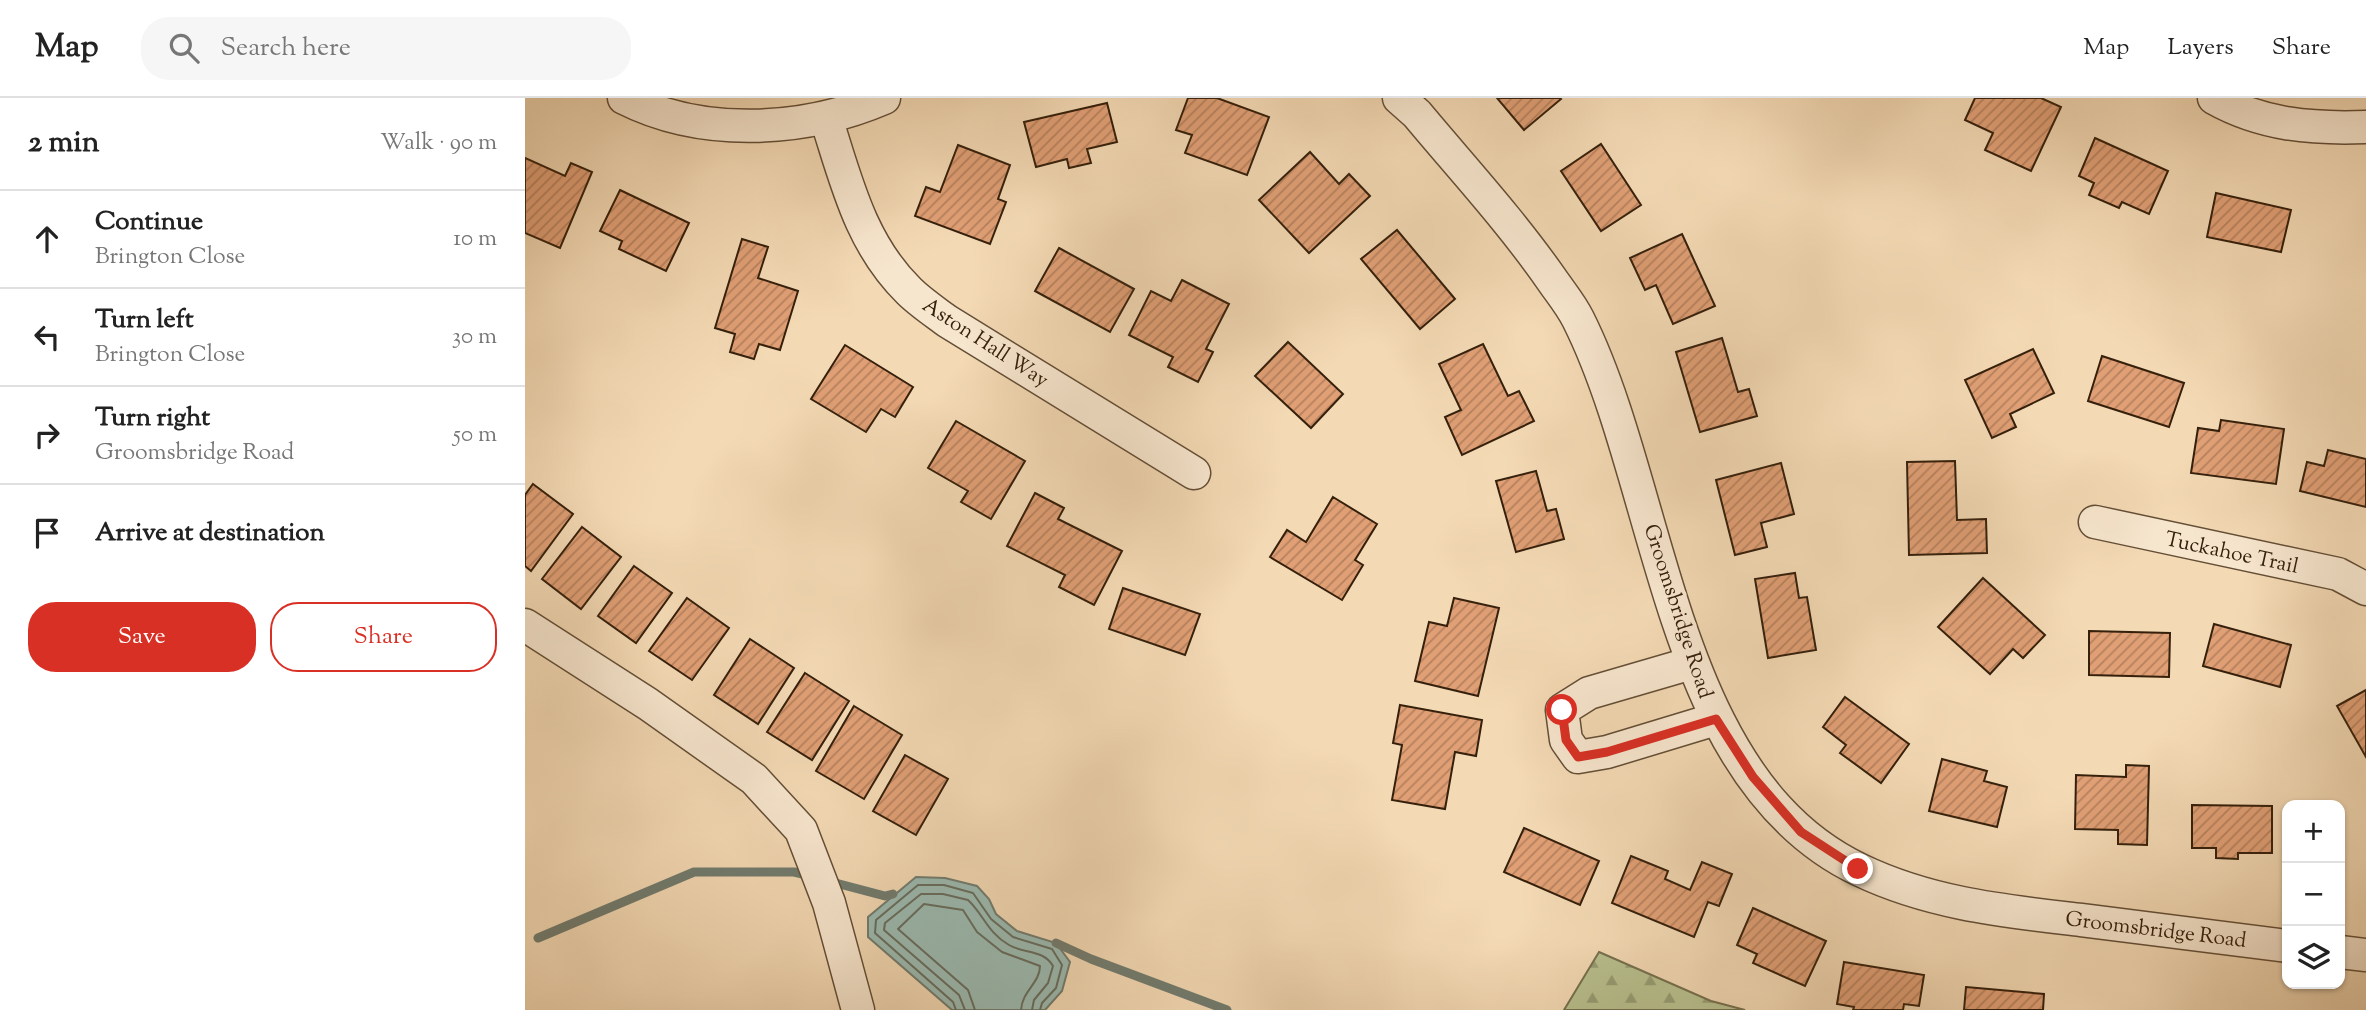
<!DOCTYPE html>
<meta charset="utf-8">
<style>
:root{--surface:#fff;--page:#f6f6f6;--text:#222;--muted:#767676;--line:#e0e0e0;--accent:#d93025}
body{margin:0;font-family:"Sorts Mill Goudy",serif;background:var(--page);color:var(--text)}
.controls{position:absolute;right:21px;bottom:21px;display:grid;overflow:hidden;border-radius:14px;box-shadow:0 2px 5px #0004}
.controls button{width:63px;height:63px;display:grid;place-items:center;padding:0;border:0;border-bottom:2px solid var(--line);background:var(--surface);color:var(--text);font:35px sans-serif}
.stop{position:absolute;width:21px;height:21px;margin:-16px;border:5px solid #d93025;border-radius:50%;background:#fff}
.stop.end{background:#d93025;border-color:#fff;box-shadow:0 2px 7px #0008}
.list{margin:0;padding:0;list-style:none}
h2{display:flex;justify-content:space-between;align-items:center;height:91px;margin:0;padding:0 28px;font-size:30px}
h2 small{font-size:23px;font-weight:400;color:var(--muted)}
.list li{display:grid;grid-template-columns:46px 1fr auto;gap:21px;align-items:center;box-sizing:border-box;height:98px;padding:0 28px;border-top:2px solid var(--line)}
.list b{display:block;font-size:26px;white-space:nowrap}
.list p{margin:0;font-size:23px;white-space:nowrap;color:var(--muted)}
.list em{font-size:23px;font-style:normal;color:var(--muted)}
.actions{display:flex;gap:14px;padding:21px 28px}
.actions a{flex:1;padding:16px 0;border:2px solid var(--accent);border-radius:28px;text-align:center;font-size:24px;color:var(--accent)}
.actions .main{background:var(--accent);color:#fff}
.icon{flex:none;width:38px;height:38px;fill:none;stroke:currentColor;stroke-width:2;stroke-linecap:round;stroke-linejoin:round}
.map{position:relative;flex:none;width:1841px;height:912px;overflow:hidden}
header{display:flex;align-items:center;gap:42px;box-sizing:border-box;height:98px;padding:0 35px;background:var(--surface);border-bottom:2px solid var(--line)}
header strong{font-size:33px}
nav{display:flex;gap:38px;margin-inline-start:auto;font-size:24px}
.search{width:490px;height:63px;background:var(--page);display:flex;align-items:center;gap:18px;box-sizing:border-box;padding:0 24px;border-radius:28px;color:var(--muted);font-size:26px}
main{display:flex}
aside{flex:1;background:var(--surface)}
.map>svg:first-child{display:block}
.forest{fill:url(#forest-firs);stroke:#76704e;stroke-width:2}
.water{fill:#9bbab1;stroke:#727c6f;stroke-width:2}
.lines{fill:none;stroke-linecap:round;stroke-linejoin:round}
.shore{stroke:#686d5e;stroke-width:2}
.stream{stroke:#727c6f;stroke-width:9}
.building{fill:url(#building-hatch);stroke:#35200c;stroke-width:2}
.street-casing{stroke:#644e36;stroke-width:35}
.street{stroke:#f7e6ce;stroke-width:32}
.route{stroke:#d93025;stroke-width:9}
.labels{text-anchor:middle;stroke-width:7;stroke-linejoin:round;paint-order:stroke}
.street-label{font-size:21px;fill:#35200c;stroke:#f7e6ce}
</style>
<header>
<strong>Map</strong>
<div class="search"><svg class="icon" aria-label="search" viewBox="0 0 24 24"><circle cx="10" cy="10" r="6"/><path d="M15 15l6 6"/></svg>Search here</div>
<nav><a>Map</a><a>Layers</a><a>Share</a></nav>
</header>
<main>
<aside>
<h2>2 min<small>Walk · 90 m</small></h2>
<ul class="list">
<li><svg class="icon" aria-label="ahead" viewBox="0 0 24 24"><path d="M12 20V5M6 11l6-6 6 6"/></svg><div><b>Continue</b><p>Brington Close</p></div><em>10 m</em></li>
<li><svg class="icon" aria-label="left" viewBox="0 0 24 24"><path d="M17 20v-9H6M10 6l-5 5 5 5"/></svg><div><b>Turn left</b><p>Brington Close</p></div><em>30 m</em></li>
<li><svg class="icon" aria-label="right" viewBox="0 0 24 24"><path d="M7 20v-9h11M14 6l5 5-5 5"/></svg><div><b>Turn right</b><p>Groomsbridge Road</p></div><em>50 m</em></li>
<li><svg class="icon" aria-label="arrive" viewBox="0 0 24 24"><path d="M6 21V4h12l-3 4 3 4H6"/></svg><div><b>Arrive at destination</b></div></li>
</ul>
<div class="actions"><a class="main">Save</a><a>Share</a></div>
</aside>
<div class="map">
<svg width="1841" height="912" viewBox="0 0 1841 912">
<defs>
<pattern id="forest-firs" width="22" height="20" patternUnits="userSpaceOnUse" patternTransform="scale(1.75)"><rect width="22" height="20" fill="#b8c08f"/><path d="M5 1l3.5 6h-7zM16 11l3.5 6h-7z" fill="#969c73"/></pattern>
<pattern id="building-hatch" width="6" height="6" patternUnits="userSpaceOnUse" patternTransform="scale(1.75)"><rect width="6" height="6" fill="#e09f75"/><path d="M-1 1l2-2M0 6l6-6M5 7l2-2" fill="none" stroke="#b6815e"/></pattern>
</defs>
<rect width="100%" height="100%" fill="#f3d9b4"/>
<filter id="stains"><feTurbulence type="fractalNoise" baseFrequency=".00286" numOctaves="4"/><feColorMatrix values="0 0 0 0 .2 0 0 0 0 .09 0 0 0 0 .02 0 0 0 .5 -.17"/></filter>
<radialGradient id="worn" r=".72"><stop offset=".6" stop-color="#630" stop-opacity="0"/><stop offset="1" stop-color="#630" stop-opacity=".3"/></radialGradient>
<path class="forest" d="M 1074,854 L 1186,903 L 1220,912 L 1039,912 Z"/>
<path class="water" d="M 391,779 L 420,780 L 452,788 L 464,801 L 471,816 L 492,833 L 531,845 L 545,864 L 537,893 L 520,912 L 427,912 L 343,839 L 343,819 Z"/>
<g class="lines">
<g class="shore">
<path d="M 431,912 L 428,904 L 350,835 L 351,822 L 393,787 L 419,787 L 448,795 L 466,821 L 488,839 L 527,851 L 537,867 L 531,890 L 517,905 L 515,912"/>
<path d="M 440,912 L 434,897 L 359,832 L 360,825 L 396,796 L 418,796 L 443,802 C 459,817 462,834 484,847 C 499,856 518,851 528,868 L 523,885 L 509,902 L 507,912"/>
<path d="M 450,912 L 443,892 L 373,831 L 399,806 L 438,812 L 452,834 L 477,854 L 515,868 C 515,885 497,893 496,912"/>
</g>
<g class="stream">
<path d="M 303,783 L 360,798 L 368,796"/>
<path d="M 13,840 L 169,774 L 269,774 L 286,778"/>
<path d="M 531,845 L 566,861 L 702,912"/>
</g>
</g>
<g class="building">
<path d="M 663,0 L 692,0 L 744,19 L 722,77 L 660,55 L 667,37 L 651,32 Z"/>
<path d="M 972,0 L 1035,0 L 1036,1 L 999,32 Z"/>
<path d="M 1450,0 L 1516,0 L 1536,9 L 1506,73 L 1460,52 L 1468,35 L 1440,22 Z"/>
<path d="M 582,5 L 592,44 L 562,51 L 566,65 L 544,70 L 542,61 L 511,69 L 499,24 Z"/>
<path d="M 1570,40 L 1643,73 L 1624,116 L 1597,104 L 1594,110 L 1564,97 L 1569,85 L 1554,78 Z"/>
<path d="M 1076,46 L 1116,107 L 1076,133 L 1036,73 Z"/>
<path d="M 433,47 L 485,67 L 473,101 L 481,104 L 465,146 L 390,118 L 401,89 L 415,94 Z"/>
<path d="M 785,54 L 814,86 L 824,76 L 845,98 L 784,155 L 734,102 Z"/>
<path d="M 0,60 L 40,78 L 46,65 L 67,74 L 35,150 L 0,135 Z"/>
<path d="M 95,92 L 164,125 L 141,173 L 94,151 L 97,143 L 75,133 Z"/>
<path d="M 1691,95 L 1766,112 L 1756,154 L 1682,139 Z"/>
<path d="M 872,132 L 930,201 L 895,231 L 836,161 Z"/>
<path d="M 1157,136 L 1190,208 L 1148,226 L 1131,187 L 1120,192 L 1105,160 Z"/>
<path d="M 217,141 L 243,149 L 233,180 L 273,193 L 255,252 L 234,246 L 229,261 L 205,254 L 210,236 L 190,230 Z"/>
<path d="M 534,150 L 609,191 L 585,234 L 510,193 Z"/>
<path d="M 657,182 L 704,206 L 681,251 L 688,254 L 673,284 L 643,269 L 648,259 L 604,237 L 626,193 L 646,203 Z"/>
<path d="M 1197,240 L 1213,294 L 1224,291 L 1232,318 L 1175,334 L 1151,254 Z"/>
<path d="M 763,244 L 818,296 L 786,330 L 730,278 Z"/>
<path d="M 958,246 L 983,298 L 994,293 L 1009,323 L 937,357 L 920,319 L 936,312 L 914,266 Z"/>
<path d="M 320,247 L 388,289 L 370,319 L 356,311 L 341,334 L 286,301 Z"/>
<path d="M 1508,251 L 1529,295 L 1485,316 L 1491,329 L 1467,340 L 1440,282 Z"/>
<path d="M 1577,258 L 1659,285 L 1644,329 L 1563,303 Z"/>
<path d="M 1696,322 L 1759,331 L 1751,386 L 1666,375 L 1673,330 L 1694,333 Z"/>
<path d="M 431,323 L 500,363 L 466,421 L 436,404 L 443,393 L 403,370 Z"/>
<path d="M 1803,352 L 1841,361 L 1841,409 L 1775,393 L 1782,364 L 1799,368 Z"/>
<path d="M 1430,363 L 1432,422 L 1461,421 L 1462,455 L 1384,457 L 1382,364 Z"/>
<path d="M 1256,365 L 1269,416 L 1236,425 L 1242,449 L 1210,457 L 1191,382 Z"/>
<path d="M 1011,373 L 1022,413 L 1031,411 L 1039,441 L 991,454 L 971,383 Z"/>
<path d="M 8,386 L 48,416 L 6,473 L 0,468 L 0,397 Z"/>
<path d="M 510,395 L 539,410 L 533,421 L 597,453 L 569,507 L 534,489 L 540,477 L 482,448 Z"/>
<path d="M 808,399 L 852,426 L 830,462 L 838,467 L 817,502 L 745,459 L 762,432 L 781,444 Z"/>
<path d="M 57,429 L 96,459 L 56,511 L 17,481 Z"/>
<path d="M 109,468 L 147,495 L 111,545 L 73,518 Z"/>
<path d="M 1270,475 L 1274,500 L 1282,499 L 1291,552 L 1243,560 L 1230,481 Z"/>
<path d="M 1458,480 L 1520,537 L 1498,560 L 1488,551 L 1465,576 L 1413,529 Z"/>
<path d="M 598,490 L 675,516 L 660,557 L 584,531 Z"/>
<path d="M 162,500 L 204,530 L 167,582 L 124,553 Z"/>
<path d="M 929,500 L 974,510 L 953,598 L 890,583 L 904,524 L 922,528 Z"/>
<path d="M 1689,526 L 1766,547 L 1755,589 L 1678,568 Z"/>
<path d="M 1564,533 L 1645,535 L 1644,579 L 1564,577 Z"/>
<path d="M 225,541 L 269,570 L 233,626 L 189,597 Z"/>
<path d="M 280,575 L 324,603 L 287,662 L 242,634 Z"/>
<path d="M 1841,592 L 1841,659 L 1812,608 Z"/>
<path d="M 1320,599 L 1384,646 L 1356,685 L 1315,655 L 1321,647 L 1298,629 Z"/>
<path d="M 875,607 L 957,622 L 951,658 L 930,654 L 920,711 L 867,702 L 877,647 L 868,645 Z"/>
<path d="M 329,608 L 377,637 L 339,701 L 291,673 Z"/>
<path d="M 380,657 L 423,681 L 391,737 L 348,713 Z"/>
<path d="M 1417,661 L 1462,673 L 1459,683 L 1482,689 L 1472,729 L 1404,713 Z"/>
<path d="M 1601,667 L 1624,668 L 1622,747 L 1593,746 L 1593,732 L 1550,731 L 1551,677 L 1601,679 Z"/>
<path d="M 1667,707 L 1747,708 L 1747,755 L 1713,755 L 1713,761 L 1691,760 L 1691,750 L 1667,750 Z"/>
<path d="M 999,730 L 1074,763 L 1055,807 L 979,774 Z"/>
<path d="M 1106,758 L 1143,773 L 1140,781 L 1165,792 L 1177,764 L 1207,776 L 1194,808 L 1183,804 L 1169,839 L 1087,805 Z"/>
<path d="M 1228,810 L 1301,843 L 1280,888 L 1228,865 L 1232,856 L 1212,847 Z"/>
<path d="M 1319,864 L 1399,877 L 1394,908 L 1379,906 L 1378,912 L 1328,912 L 1329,909 L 1312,906 Z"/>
<path d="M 1441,889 L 1519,896 L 1518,912 L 1439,912 Z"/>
</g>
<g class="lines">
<defs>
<g id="street">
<path d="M 99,0 C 178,40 280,34 359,0"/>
<path d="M 874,0 L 892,16 C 937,70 986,123 1027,182 C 1036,195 1046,207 1053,221 C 1139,392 1143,681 1335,772 C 1406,806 1480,813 1556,822 C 1625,831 1694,839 1762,848"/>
<path d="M 1689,0 C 1737,27 1787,31 1841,29"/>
<path d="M 301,20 C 321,82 335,145 384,193 C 395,204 410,214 422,223 L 669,375"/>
<path d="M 1570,424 L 1813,476 L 1841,491"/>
<path d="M 0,527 L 123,606 L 229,681 L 276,732 L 304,805 L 333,912"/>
<path d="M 1167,565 L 1064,595 L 1037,612 L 1041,642 L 1053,659 L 1082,654 L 1191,621"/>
<path d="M 1815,854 L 1841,857"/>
</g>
</defs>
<use href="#street" class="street-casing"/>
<use href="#street" class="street"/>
</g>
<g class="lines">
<path class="route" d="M 1037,612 L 1041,642 L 1053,659 L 1082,654 L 1191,621 L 1228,679 L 1276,734 L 1333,771"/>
</g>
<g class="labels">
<g class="street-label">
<text transform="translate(461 244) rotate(33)" y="7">Aston Hall Way</text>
<text transform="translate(1707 454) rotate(12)" y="7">Tuckahoe Trail</text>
<text transform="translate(1154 513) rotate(72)" y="7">Groomsbridge Road</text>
<text transform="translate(1631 831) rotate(7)" y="7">Groomsbridge Road</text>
</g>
</g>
<rect width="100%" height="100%" filter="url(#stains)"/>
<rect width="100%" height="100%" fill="url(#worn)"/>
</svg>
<div class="controls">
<button>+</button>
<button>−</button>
<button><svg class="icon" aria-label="layers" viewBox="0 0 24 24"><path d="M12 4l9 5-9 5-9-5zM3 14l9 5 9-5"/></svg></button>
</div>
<div class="stop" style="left:1037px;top:612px"></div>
<div class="stop end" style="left:1333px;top:771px"></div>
</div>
</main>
